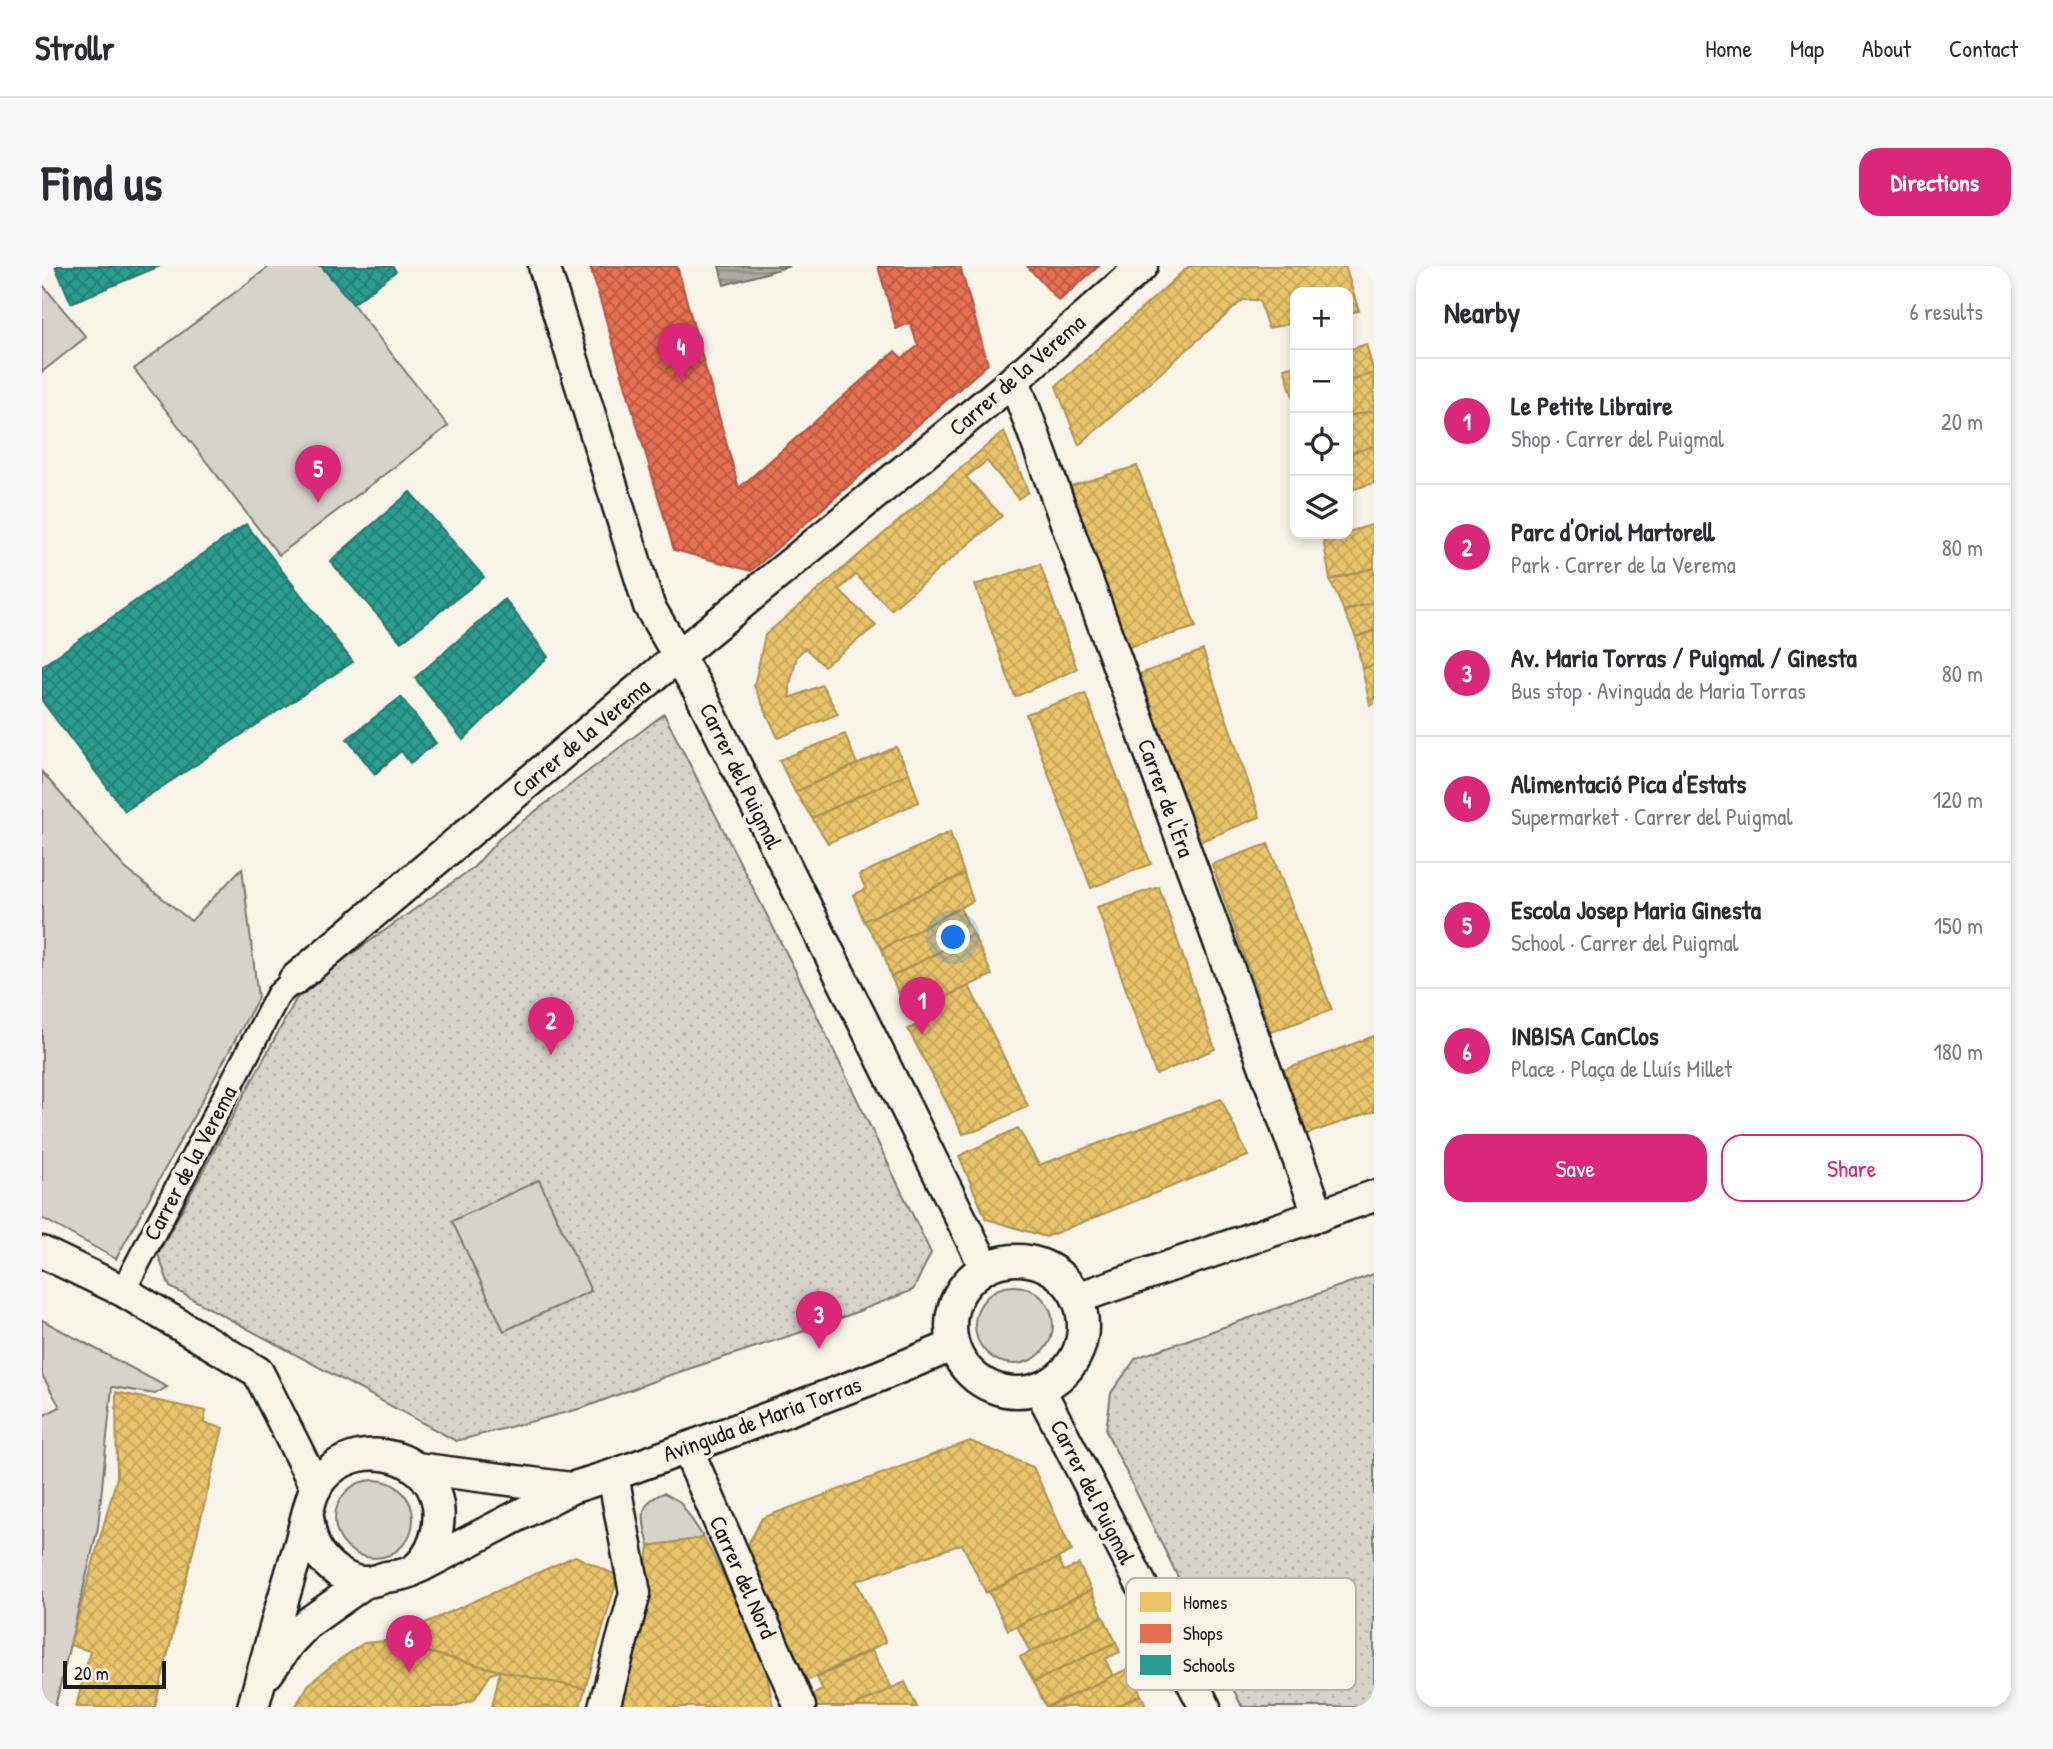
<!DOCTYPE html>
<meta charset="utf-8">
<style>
:root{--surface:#fff;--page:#f7f7f7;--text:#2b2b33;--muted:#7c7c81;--line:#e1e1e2;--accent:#db2777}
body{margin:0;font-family:"Patrick Hand",sans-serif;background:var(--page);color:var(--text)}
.controls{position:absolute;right:21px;top:21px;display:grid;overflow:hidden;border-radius:14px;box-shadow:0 4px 10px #0003}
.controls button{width:63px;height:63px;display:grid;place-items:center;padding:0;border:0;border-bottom:2px solid var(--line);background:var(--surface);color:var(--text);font:35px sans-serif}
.scale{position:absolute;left:21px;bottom:18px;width:103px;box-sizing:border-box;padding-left:7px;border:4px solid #1c1c1c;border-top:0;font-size:19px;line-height:24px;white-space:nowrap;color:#1c1c1c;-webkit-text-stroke:5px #f7f3e8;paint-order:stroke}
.you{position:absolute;left:912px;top:672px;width:24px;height:24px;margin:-18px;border:5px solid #fff;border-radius:50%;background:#1a73e8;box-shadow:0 0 0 10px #1a73e833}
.badge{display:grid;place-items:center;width:46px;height:46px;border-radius:50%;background:var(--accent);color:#fff;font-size:23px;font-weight:700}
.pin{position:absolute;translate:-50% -58px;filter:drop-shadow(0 2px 4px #0008)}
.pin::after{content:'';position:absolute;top:37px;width:24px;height:21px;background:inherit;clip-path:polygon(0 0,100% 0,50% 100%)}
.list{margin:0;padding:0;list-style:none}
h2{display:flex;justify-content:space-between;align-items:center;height:91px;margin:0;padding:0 28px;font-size:30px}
h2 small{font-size:23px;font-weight:400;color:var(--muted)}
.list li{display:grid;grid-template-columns:46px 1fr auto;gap:21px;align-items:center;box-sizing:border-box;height:126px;padding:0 28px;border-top:2px solid var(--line)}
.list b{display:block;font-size:26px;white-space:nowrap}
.list p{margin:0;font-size:23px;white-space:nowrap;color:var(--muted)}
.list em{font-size:23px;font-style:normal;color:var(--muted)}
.actions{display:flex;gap:14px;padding:21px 28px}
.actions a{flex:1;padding:16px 0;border:2px solid var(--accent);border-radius:21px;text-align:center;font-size:24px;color:var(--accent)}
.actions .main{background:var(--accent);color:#fff}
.icon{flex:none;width:38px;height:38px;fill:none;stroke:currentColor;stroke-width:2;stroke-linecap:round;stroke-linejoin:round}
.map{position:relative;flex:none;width:1332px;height:1441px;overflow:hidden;border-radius:21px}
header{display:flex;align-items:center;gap:42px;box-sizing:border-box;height:98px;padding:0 35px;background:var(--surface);border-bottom:2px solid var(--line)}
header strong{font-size:33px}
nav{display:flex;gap:38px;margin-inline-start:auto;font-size:24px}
.intro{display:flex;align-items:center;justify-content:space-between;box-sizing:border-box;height:168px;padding:0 42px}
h1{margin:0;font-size:49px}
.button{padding:18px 32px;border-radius:21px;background:var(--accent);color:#fff;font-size:24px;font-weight:700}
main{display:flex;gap:42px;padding:0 42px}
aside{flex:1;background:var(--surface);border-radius:21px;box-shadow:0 4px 10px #0003}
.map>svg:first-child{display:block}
.grass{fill:url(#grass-dots);stroke:#7a7874;stroke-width:2}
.green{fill:#d7d3cb;stroke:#7a7874;stroke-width:2}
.water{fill:url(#water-rules);stroke:#72716c;stroke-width:2}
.homes{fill:url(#homes-cross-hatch);stroke:#ac9253;stroke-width:2}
.shops{fill:url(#shops-cross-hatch);stroke:#aa5641;stroke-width:2}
.schools{fill:url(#schools-cross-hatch);stroke:#26766c;stroke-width:2}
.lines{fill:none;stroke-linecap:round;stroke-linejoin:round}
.pedestrian-casing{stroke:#1c1c1c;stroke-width:28}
.minor-casing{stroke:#1c1c1c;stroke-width:35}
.pedestrian{stroke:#f7f3e8;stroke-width:23}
.minor{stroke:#f7f3e8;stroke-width:30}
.labels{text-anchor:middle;stroke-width:7;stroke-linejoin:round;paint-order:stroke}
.street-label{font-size:23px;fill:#1c1c1c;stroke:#f7f3e8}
.key{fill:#f7f3e8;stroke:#b5b2ab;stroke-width:2}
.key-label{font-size:19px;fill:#1c1c1c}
</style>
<header>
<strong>Strollr</strong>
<nav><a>Home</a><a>Map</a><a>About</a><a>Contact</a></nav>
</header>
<div class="intro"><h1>Find us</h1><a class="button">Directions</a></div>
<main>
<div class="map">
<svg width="1332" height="1441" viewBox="0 0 1332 1441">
<defs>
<pattern id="grass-dots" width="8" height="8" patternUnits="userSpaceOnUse" patternTransform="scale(1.75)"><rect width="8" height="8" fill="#d7d3cb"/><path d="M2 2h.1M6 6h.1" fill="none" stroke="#b8b5ae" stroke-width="1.8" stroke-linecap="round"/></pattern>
<pattern id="water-rules" width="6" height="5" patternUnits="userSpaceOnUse" patternTransform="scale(1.75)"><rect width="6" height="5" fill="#aca9a2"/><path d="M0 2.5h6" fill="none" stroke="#8b8983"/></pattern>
<pattern id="homes-cross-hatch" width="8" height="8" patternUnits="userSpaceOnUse" patternTransform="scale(1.75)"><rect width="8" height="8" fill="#e9c46a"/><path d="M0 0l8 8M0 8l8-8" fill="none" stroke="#c7a85b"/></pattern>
<pattern id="shops-cross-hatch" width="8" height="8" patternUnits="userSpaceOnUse" patternTransform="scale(1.75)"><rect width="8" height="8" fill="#e76f51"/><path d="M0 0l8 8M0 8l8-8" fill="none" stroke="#ba5a42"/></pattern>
<pattern id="schools-cross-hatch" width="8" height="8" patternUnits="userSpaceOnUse" patternTransform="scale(1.75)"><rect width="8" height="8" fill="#2a9d8f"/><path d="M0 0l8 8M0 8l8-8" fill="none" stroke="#237f74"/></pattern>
</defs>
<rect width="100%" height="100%" fill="#f7f3e8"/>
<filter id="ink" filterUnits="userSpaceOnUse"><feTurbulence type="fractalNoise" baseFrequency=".0143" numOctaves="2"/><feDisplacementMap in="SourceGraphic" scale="14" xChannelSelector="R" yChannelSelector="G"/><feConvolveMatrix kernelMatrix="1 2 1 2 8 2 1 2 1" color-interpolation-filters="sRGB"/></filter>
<g filter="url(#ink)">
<g class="grass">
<path d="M 622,448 L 754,706 L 889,987 L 871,1024 L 781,1059 L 625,1110 L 541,1142 L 414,1175 L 128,1021 L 116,988 L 259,724 L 432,601 L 458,572 Z"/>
<path d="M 1332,1008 L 1332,1441 L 1200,1441 L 1064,1165 L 1069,1127 L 1094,1092 Z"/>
</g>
<g class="green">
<path d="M 228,0 L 281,0 L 406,160 L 237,289 L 92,103 Z"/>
<path d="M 0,18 L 44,71 L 0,106 Z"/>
<path d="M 0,506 L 83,602 L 149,655 L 200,602 L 216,732 L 74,993 L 0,952 Z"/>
<path d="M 497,914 L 549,1025 L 462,1065 L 410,955 Z"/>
<circle cx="972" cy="1059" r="39"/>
<path d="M 0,1054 L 125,1121 L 113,1128 L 70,1121 L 56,1261 L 13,1441 L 0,1441 L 0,1150 L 18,1141 L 0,1109 Z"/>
<circle cx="332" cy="1253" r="39"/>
<path d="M 622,1227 L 638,1236 L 662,1272 L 607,1280 C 601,1255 594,1237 622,1227 Z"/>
</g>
<path class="water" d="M 677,0 L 748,0 L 682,19 Z"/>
<g class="homes">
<path d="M 1147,0 L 1303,0 L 1317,45 L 1306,47 L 1306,26 L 1253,26 L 1253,57 L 1226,62 L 1217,34 L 1201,34 L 1037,179 L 1014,120 Z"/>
<path d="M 1324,78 L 1332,107 L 1306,115 L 1306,84 Z"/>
<path d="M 1253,99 L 1253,130 L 1251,131 L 1242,102 Z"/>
<path d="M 1332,107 L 1332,145 L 1306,150 L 1306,115 Z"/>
<path d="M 1332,145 L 1332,180 L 1306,188 L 1306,150 Z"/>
<path d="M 962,165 L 986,226 L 976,233 L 945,195 L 924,211 L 960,250 L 849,344 L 814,309 L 797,324 L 834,360 L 782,400 L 763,382 L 755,390 L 748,418 L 748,432 L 780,419 L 796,448 L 736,472 L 712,420 L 723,369 Z"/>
<path d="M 1332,180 L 1332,217 L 1306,225 L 1306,188 Z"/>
<path d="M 1095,200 L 1154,361 L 1083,382 L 1029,220 Z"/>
<path d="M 1332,258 L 1332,302 L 1288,314 L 1281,272 L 1306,268 L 1306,266 Z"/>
<path d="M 998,298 L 1035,403 L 973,431 L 933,319 Z"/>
<path d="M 1332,302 L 1332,336 L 1302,345 L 1288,314 Z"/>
<path d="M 1332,336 L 1332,365 L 1314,371 L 1302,345 Z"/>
<path d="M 1332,365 L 1332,399 L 1320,403 L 1314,371 Z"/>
<path d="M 1161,384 L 1218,551 L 1157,576 L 1098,408 Z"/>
<path d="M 1332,399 L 1332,438 L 1328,439 L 1320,403 Z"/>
<path d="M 1043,427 L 1109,598 L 1049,622 L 984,448 Z"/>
<path d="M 803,468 L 815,498 L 753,526 L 737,494 Z"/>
<path d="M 854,481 L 867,507 L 770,552 L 753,526 Z"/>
<path d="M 867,507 L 877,536 L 786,577 L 770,552 Z"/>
<path d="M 908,566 L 922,608 L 822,655 L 811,629 L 824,623 L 817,609 Z"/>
<path d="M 1226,578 L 1290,744 L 1229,766 L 1170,598 Z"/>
<path d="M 922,608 L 931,635 L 840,683 L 822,655 Z"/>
<path d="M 1117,621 L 1173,783 L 1114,809 L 1055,641 Z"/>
<path d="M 918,642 L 931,668 L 849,711 L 840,683 Z"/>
<path d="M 931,668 L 950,709 L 882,741 L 876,728 L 861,736 L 849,711 Z"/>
<path d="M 927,720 L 986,840 L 936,864 L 921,868 L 866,763 L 887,754 L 882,741 Z"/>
<path d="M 1332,770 L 1332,845 L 1265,868 L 1242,804 Z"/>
<path d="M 1179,833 L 1206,890 L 1004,971 L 944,953 L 917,890 L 976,862 L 997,899 Z"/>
<path d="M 74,1126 L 164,1145 L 162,1157 L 181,1162 L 113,1441 L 34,1441 L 48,1385 L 28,1379 L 75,1211 Z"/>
<path d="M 928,1175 L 991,1201 L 1030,1285 L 944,1327 L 920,1278 L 814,1315 L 844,1376 L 761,1417 L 700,1290 L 720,1252 Z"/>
<path d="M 662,1272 L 722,1391 L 731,1441 L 572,1441 L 601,1327 L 607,1280 Z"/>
<path d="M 533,1290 L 576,1310 L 543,1423 L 458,1405 L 343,1375 Z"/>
<path d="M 1016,1292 L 1022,1305 L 1037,1298 L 1049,1324 L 966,1364 L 947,1326 Z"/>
<path d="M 1049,1324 L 1061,1350 L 988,1386 L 975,1360 Z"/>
<path d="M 1061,1350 L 1074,1376 L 992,1416 L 978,1391 Z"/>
<path d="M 343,1375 L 458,1405 L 449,1408 L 432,1434 L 411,1441 L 253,1441 L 267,1418 L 294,1396 L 322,1377 Z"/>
<path d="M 1074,1376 L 1078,1386 L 1063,1393 L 1071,1410 L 1004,1441 L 992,1416 Z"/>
<path d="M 830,1384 L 850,1422 L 811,1441 L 773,1441 L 767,1430 L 781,1424 L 775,1412 Z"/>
<path d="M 1087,1402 L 1099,1429 L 1074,1441 L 1006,1441 Z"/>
<path d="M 458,1405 L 543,1423 L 538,1441 L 450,1441 Z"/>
<path d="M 863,1416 L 875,1441 L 811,1441 L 850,1422 Z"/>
<path d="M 1099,1429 L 1105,1441 L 1074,1441 Z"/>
</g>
<g class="shops">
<path d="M 548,0 L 635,0 L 697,222 L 853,85 L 860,92 L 876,80 L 868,57 L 854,63 L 836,0 L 918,0 L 946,98 L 709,305 L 632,284 Z"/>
<path d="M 985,0 L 1057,0 L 1017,35 Z"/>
</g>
<g class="schools">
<path d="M 13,0 L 118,0 L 29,37 Z"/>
<path d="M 279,0 L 350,0 L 354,5 L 311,38 Z"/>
<path d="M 368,226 L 442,311 L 359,376 L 288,295 Z"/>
<path d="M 204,258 L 311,396 L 83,545 L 0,435 L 0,400 Z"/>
<path d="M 463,333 L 506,391 L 421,474 L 373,412 Z"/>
<path d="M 359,431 L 394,477 L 368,497 L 359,485 L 333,508 L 305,473 Z"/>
</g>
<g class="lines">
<defs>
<path id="pedestrian" d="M 81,1025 L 236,729 L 252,714"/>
<g id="minor">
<path d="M 502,0 L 607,340 L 658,427 L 943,1001"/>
<path d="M 972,114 L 1277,950"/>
<path d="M 252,714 L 636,390 L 972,114 L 1100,0"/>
<path d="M 0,986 L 81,1025 L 216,1106 L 274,1222"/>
<circle cx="975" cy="1060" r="66"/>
<path d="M 1035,1032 L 1332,930"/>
<path d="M 997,1122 L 1163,1441"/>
<path d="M 645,1182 L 758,1441"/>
<path d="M 374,1202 L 529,1222"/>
<path d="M 378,1301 L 529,1222 L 571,1209 L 645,1182 L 835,1111 L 910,1080"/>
<path d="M 226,1407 L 247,1377 L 267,1356 L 322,1317"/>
<path d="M 211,1441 C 226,1386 241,1332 258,1277 C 262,1263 267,1234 274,1221 C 302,1171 386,1180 396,1239 C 399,1263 391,1291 370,1305 C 363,1309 352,1310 344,1311 C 338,1313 330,1316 324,1316 C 306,1317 285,1300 276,1286 C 269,1275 268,1263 266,1251"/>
<path d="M 562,1441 L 593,1327 L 571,1209"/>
</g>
</defs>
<use href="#pedestrian" class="pedestrian-casing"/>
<use href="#minor" class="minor-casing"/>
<use href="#pedestrian" class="pedestrian"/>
<use href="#minor" class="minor"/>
</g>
</g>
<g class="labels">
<g class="street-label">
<text transform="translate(975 109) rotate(-41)" y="8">Carrer de la Verema</text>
<text transform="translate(539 472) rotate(-40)" y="8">Carrer de la Verema</text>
<text transform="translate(699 510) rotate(64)" y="8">Carrer del Puigmal</text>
<text transform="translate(1124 532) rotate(70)" y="8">Carrer de l'Era</text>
<text transform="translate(148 897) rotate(-62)" y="8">Carrer de la Verema</text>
<text transform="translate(720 1153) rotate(-20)" y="8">Avinguda de Maria Torras</text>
<text transform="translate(1051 1226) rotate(63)" y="8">Carrer del Puigmal</text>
<text transform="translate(701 1311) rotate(66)" y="8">Carrer del Nord</text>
</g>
</g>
<rect x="1084" y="1312" width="230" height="112" rx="10" class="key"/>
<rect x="1098" y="1326" width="31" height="20" fill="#e9c46a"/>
<rect x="1098" y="1358" width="31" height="19" fill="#e76f51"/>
<rect x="1098" y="1389" width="31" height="20" fill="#2a9d8f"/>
<g class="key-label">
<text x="1141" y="1343">Homes</text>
<text x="1141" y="1374">Shops</text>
<text x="1141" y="1406">Schools</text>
</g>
</svg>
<div class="controls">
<button>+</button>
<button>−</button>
<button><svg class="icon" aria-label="locate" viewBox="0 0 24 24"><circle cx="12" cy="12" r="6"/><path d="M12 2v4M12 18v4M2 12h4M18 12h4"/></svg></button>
<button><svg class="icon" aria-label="layers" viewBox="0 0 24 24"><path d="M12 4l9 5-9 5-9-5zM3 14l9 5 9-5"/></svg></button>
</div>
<div class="scale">20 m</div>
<div class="you"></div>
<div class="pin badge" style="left:880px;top:769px">1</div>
<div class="pin badge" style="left:509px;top:789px">2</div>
<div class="pin badge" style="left:777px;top:1083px">3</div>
<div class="pin badge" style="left:639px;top:115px">4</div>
<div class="pin badge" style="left:276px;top:237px">5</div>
<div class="pin badge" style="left:367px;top:1407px">6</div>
</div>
<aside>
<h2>Nearby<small>6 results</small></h2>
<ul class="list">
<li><span class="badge">1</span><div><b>Le Petite Libraire</b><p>Shop · Carrer del Puigmal</p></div><em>20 m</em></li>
<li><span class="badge">2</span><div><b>Parc d'Oriol Martorell</b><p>Park · Carrer de la Verema</p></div><em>80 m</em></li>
<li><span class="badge">3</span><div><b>Av. Maria Torras / Puigmal / Ginesta</b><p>Bus stop · Avinguda de Maria Torras</p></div><em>80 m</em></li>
<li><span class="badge">4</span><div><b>Alimentació Pica d'Estats</b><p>Supermarket · Carrer del Puigmal</p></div><em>120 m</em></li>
<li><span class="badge">5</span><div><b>Escola Josep Maria Ginesta</b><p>School · Carrer del Puigmal</p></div><em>150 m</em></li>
<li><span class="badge">6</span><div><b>INBISA CanClos</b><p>Place · Plaça de Lluís Millet</p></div><em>180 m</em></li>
</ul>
<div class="actions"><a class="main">Save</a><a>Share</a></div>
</aside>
</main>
